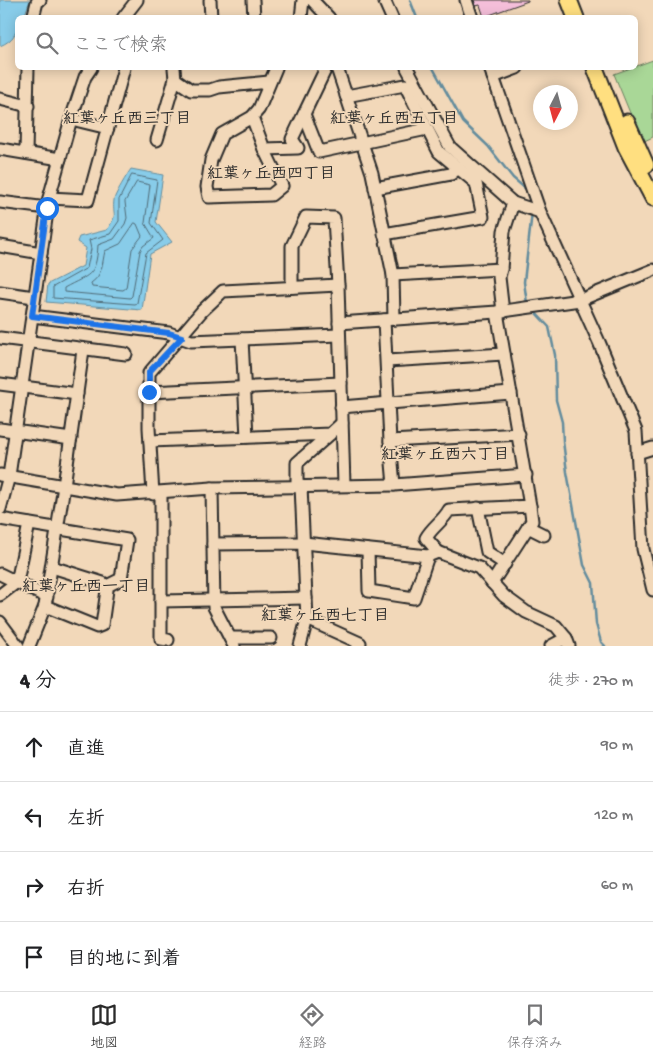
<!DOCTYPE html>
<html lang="ja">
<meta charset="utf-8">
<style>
:root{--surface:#fff;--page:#f2f2f2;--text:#202124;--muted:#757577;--line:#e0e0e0;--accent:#2b2b2b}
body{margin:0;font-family:"Gochi Hand","Klee One",sans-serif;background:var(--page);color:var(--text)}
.compass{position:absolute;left:533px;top:85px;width:45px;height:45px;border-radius:50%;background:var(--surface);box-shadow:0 2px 12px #0003;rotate:186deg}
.stop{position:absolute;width:15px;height:15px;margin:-11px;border:4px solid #1a73e8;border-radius:50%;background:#fff}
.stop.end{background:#1a73e8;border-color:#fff;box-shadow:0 1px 5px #0008}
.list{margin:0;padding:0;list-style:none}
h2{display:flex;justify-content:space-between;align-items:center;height:65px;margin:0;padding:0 20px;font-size:21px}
h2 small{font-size:16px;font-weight:400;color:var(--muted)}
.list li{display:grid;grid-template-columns:32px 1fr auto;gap:15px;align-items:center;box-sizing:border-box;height:70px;padding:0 20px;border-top:1px solid var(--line)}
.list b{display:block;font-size:19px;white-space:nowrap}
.list em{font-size:16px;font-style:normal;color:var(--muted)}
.icon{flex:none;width:28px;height:28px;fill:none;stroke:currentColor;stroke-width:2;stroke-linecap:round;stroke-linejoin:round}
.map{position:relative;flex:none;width:653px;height:646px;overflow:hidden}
.search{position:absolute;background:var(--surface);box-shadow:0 2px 12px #0003;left:15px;right:15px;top:15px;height:55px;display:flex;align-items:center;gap:12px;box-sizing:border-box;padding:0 18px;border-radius:8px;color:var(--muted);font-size:19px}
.sheet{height:345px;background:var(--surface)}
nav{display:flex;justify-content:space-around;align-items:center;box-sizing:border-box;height:70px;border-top:1px solid var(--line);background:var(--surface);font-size:14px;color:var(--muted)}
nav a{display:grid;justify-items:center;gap:2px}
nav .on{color:var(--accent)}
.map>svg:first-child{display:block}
.green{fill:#a9d797;stroke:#6a8161}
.water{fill:#88cce9;stroke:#638c9d}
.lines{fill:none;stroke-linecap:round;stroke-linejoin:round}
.shore{stroke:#506b77;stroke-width:1}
.stream{stroke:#638c9d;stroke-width:2.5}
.building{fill:#f4bed9;stroke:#2b2b2b}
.minor-casing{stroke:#2b2b2b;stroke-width:15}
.major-casing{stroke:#2b2b2b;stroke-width:19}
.minor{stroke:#f2d8b9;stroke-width:11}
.major{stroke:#ffdf80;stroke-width:15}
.route{stroke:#1a73e8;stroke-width:6}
.labels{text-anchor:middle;stroke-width:4;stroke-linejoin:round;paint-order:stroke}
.neighbourhood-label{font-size:16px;font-weight:bold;fill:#2b2b2b;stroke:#f2d8b9}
</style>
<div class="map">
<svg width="653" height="646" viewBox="0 0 653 646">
<rect width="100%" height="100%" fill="#f2d8b9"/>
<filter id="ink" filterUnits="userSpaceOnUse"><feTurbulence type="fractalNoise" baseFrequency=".02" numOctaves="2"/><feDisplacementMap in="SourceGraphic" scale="10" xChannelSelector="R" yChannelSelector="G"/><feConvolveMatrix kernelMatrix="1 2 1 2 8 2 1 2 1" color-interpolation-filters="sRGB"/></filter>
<g filter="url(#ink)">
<path class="green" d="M 653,60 L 653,137 L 642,142 L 614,74 Z"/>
<g class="water">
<path d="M 0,0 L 30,0 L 24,17 L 18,18 C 18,32 14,40 0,46 Z"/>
<path d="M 131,169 L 163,175 L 156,222 L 172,242 L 150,254 L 142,310 L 46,302 L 48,284 L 83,266 L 86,248 L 77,242 L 79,237 L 107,230 C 119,212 112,217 114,200 C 114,196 128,173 131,169 Z"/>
</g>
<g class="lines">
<g class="shore">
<path d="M 132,175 L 157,180 L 151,223 L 163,240 L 146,253 L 137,303 L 135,304 L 53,298 L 53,287 L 87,268 L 91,249 L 89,240 L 110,234 L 119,221 L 119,200 Z"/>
<path d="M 137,182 L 150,185 L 145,223 L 154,238 L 143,246 L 140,251 L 132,296 L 130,298 L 64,292 L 64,288 C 89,274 96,278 98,245 L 114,239 L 125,224 L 127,218 L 125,202 Z"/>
<path d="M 135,223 L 137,224 L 142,236 L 132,249 L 126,288 L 123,290 L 92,287 L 91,283 C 103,275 102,263 105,251 L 120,244 Z"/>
</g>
<g class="stream">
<path d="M 410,0 L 417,18"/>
<path d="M 433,68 L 463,122 L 488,146 L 513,178 L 527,190"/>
<path d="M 527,303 L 524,282 L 532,212"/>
<path d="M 534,311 L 549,327 L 555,355 L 556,400 L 562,422 L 563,441 L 567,472 L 584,565 L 593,583 L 596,624 L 601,642 L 605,646"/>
</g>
</g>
<path class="building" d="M 474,0 L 528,0 L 528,1 L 484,17 L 480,5 L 476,6 Z"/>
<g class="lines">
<defs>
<g id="minor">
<path d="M 210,0 L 211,18"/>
<path d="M 253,0 L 254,18"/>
<path d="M 312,0 L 329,18"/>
<path d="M 384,0 L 392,18"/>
<path d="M 466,0 L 472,18"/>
<path d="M 33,18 L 37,2 L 40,0"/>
<path d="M 123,18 L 137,0"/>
<path d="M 301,18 L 303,0"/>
<path d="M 326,68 L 304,114 L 319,152 L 427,129"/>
<path d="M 337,68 L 372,173 L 393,275 L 394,319"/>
<path d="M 407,68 L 450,147 L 513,203 L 540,212"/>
<path d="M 490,68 L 540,212 L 599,342 L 636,431 L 643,549 L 653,590"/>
<path d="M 493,77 L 517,68"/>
<path d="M 175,79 L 191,90 L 210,90 L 219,87 L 269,82"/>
<path d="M 346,96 L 405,85 L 439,152 L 458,168"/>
<path d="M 0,99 L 28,106"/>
<path d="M 252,117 L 264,149 L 282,186 L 271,195 L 209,197 L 207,187 L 211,160 L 222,134 L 252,117 L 259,109 L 276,68"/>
<path d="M 71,119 L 108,128"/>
<path d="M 157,140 L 175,79 L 174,68"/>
<path d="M 0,149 L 60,159"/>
<path d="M 264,149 L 298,148 L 292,139 L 304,114"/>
<path d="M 26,153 L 28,68"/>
<path d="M 375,188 L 451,174 L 458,168 L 476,183 L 483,217 L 384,234"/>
<path d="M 49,198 L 88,200 L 124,68"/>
<path d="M 0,202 L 47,208"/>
<path d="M 0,246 L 41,253"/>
<path d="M 393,275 L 501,269"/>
<path d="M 292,287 L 292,246 L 306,217 L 334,218 L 338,285 L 344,485"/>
<path d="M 0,292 L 34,297"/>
<path d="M 503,312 L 499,277 L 501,269 L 504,231 L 513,203"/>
<path d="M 32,316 L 169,333 L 191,341 L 339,335"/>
<path d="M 384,320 L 390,441 L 394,485 L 526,475"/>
<path d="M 339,323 L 497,312 L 580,300 L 653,270"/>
<path d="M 0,338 L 126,354"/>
<path d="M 242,339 L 247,437"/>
<path d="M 387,361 L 504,354"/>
<path d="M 0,384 L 77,394"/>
<path d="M 149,392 L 341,383"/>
<path d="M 341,407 L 511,393"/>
<path d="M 0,429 L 71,439"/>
<path d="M 150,441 L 330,434 L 342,423"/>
<path d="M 390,441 L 519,434"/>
<path d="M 637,453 L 653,448"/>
<path d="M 0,475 L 117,495 L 212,488 L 214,607 L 234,646"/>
<path d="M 297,486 L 297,463 L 330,434"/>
<path d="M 212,488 L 394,485"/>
<path d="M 161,493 L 161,639 L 168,640"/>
<path d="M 153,494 L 149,428 L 149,373 L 202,311 L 223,291 L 338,285"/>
<path d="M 478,508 L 487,552 L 505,564"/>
<path d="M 0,509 L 9,476 L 49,198 L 71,119 L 85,77 L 91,68"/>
<path d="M 0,519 L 127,540 L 121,579 L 105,587"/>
<path d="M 528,527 L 544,535"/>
<path d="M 213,544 L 304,543 L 428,556 L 438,552 L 479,568 L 504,596 L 526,612 L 556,626 L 566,638 L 569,646"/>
<path d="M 368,550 L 369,591 L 414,598 L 428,556"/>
<path d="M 438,552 L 426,538 C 432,527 443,521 449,510 L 530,506 L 497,312"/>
<path d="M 0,574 L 47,597"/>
<path d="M 492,583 L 532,521 L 530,506"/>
<path d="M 0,595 L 17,582 L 29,524"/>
<path d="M 161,601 L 306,598 L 301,486"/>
<path d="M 45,606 L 97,627 L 102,625 L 107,590 L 103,583 L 52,567"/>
<path d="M 307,619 L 360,643 L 358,646"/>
<path d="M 0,622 L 18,646"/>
<path d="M 230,638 L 271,638"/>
<path d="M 29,646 L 45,606 L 64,486 L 83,350"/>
<path d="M 300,646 L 307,619 L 306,598"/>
<path d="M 551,646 L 566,638"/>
</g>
<g id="major">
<path d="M 569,0 L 576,18"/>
<path d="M 595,68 L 626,147 L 653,198"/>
<path d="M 627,122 L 646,165"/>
</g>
</defs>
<use href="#minor" class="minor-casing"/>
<use href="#major" class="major-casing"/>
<use href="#minor" class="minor"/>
<use href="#major" class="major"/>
</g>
</g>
<g class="lines" filter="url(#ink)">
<path class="route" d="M 47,208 L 32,316 L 169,333 L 182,337 L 149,372 L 149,392"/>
</g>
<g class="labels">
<g class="neighbourhood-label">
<text x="127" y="123">紅葉ヶ丘西三丁目</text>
<text x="394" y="123">紅葉ヶ丘西五丁目</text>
<text x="271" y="178">紅葉ヶ丘西四丁目</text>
<text x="445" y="459">紅葉ヶ丘西六丁目</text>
<text x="86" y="591">紅葉ヶ丘西一丁目</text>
<text x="325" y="620">紅葉ヶ丘西七丁目</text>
</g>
</g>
</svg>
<svg class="compass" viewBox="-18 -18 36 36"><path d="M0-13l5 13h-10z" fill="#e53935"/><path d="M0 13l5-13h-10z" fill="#757577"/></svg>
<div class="stop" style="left:47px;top:208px"></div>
<div class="stop end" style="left:149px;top:392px"></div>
<div class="search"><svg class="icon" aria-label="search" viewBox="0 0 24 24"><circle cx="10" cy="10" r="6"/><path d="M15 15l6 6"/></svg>ここで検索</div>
</div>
<section class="sheet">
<h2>4 分<small>徒歩 · 270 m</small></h2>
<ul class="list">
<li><svg class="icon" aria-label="ahead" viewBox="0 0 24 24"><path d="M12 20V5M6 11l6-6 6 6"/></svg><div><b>直進</b></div><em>90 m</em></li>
<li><svg class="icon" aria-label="left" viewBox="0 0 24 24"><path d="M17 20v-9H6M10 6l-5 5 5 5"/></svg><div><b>左折</b></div><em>120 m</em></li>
<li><svg class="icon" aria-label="right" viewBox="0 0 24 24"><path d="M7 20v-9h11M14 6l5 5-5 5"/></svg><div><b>右折</b></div><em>60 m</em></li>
<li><svg class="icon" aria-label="arrive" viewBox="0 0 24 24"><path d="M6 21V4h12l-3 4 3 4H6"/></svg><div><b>目的地に到着</b></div></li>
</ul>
</section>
<nav>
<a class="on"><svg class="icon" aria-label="map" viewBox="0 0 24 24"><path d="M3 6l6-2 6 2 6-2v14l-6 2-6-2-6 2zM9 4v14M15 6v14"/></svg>地図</a>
<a><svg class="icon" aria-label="directions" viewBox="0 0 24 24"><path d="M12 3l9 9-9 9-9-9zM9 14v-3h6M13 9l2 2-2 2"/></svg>経路</a>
<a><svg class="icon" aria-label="saved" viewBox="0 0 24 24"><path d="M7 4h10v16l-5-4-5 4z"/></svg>保存済み</a>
</nav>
